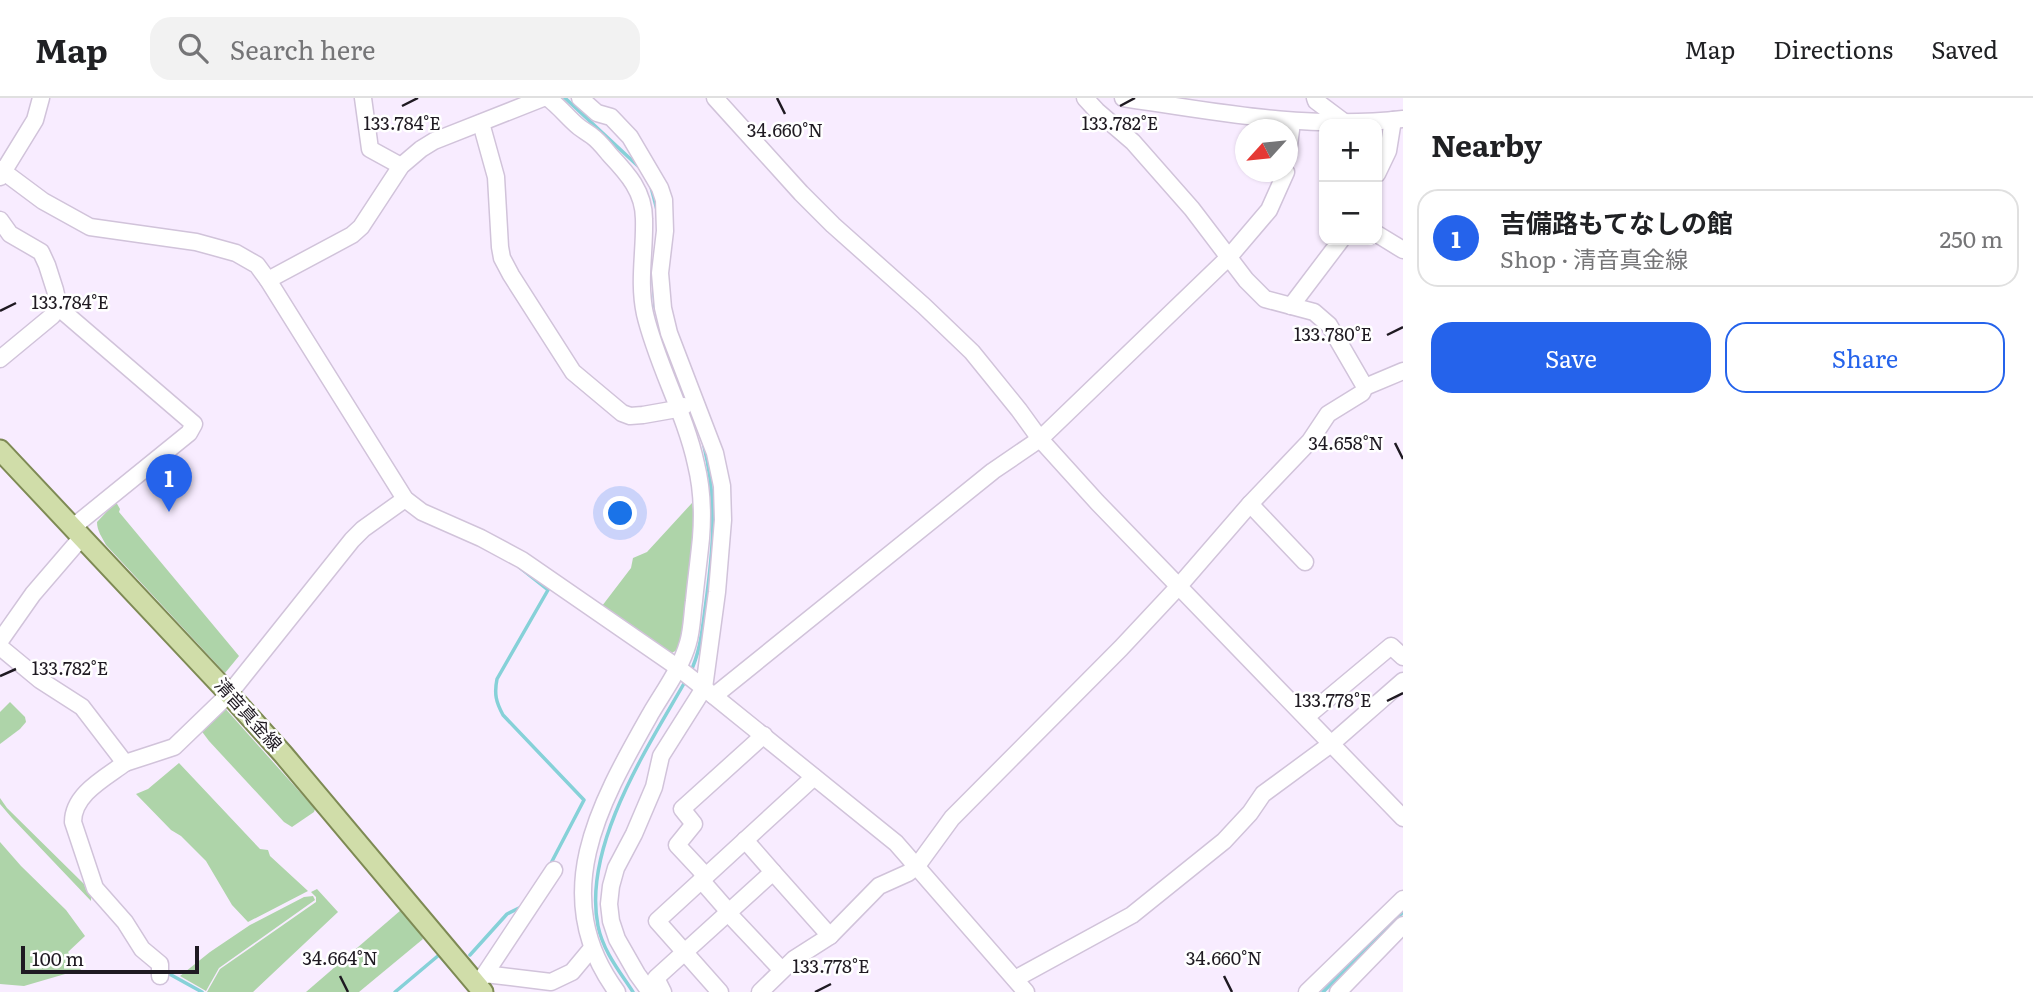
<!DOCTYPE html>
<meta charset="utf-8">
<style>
:root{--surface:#fff;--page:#f2f2f2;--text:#202124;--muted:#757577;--line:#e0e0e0;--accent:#2563eb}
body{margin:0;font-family:Literata,"Noto Sans JP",serif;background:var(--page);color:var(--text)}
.controls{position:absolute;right:21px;top:21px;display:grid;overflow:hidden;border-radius:14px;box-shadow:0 2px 5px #0004}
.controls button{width:63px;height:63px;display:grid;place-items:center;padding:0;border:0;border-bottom:2px solid var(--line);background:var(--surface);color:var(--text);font:35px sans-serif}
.compass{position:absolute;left:1235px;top:21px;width:63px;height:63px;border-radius:50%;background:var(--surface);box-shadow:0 2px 5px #0004;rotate:243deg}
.scale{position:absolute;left:21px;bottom:18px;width:178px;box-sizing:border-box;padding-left:7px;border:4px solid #1f1a22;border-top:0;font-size:19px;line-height:24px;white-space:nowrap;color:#1f1a22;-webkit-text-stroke:5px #fff;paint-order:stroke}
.you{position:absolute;left:621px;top:416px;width:24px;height:24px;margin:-18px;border:5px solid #fff;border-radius:50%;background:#1a73e8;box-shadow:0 0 0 10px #1a73e833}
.badge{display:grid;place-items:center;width:46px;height:46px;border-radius:50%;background:var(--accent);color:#fff;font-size:23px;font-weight:700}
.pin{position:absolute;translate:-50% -58px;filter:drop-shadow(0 2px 4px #0008)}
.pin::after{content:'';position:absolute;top:37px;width:24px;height:21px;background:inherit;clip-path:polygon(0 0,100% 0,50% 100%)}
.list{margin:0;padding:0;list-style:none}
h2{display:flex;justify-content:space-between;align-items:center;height:91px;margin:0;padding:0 28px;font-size:30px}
h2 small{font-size:23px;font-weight:400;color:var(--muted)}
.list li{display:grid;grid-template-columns:46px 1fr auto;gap:21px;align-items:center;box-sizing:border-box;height:98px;margin:0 14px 14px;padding:0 14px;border:2px solid var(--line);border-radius:21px}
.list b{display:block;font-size:26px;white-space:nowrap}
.list p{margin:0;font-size:23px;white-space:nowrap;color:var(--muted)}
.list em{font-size:23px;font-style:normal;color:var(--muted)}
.actions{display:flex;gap:14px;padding:21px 28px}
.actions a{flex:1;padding:16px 0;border:2px solid var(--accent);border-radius:21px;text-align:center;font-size:24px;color:var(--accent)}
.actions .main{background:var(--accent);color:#fff}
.icon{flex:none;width:38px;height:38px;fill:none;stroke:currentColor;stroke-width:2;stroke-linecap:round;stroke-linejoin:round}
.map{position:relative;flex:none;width:1403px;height:894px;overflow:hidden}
header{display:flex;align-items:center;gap:42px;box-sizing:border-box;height:98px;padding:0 35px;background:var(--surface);border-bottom:2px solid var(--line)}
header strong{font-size:33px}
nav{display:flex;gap:38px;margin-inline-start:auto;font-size:24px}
.search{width:490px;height:63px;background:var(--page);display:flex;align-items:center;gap:18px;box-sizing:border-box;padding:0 24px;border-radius:21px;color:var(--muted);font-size:26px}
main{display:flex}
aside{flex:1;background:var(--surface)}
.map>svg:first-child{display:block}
.green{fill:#aed4a9}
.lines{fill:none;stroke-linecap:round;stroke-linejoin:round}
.stream{stroke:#86d1d8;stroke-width:3.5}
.minor-casing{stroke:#d1c3da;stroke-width:19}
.major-casing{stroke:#7e8a54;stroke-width:23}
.minor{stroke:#fff;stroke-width:16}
.major{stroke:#d0dda9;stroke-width:19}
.ticks{fill:none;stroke:#1f1a22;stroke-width:2.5}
.labels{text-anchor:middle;stroke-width:5;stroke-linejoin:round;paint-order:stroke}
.street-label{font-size:18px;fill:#1f1a22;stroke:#fff}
.ticks-label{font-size:18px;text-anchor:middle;fill:#1f1a22;stroke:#fff;stroke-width:5;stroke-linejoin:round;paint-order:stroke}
</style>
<header>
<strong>Map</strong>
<div class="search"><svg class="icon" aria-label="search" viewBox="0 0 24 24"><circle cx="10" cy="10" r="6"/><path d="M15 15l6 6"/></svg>Search here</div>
<nav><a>Map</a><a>Directions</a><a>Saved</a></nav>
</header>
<main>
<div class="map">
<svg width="1403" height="894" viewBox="0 0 1403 894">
<rect width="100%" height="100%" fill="#f8ecff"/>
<g class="green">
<path d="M 116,404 L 120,411 L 119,414 L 239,558 L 225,575 L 106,447 C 102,439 97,433 97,424 Z"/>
<path d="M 692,405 L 694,417 L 692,449 L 682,543 L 677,552 L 670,556 L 602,508 L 631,470 L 633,460 L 647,454 Z"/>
<path d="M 10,604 L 25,619 L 26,624 L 20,631 L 0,646 L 0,614 Z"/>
<path d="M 223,608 L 315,711 L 314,714 L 292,729 L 284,724 L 209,643 L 200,631 Z"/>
<path d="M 179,665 L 260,751 L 268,752 L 270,758 L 308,793 L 248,824 L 232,807 L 206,763 L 181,738 L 171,732 L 136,696 L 148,691 Z"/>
<path d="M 0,700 L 7,710 L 84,786 L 86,792 L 91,795 L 91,803 L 12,720 L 0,706 Z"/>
<path d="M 0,744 L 21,768 L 66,812 L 85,838 L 68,854 L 81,872 L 80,875 L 72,874 L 24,888 L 0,886 Z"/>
<path d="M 317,791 L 338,814 L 253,894 L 207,894 L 220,871 L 316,804 L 316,799 L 311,794 Z"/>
<path d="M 313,798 L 315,802 L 219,870 L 206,893 L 180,878 L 210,854 L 250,827 L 304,799 Z"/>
<path d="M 401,812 C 411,818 418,831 423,841 L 359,894 L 306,894 Z"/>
</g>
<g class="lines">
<g class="stream">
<path d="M 565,0 L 638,68"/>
<path d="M 651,89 L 657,112"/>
<path d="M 653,179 L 655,209"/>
<path d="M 519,469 L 548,492 L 497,581 C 494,596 496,604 503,617 L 584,702 L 549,769"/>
<path d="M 690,575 C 700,555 702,533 705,511 C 713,454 718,406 704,348"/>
<path d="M 470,857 L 507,816 L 521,809"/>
<path d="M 164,873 L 202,894"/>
<path d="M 395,894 L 439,857 L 454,874"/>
<path d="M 633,894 C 620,874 603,853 598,828 C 582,748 648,649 686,582"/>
<path d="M 1323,894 L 1403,814"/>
</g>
<defs>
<g id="minor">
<path d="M 363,0 L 370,51 L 401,68"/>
<path d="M 548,0 C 560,9 568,20 579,29 C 583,32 588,35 592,38 C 599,43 605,51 610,57 C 628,76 644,94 644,121 C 645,153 638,184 645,216 C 657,267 685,315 696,366 C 702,390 703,415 701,440 C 699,461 696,482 694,503 C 692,517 692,532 688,545 C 681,570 664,593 651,615 C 600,705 546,798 617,894"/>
<path d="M 580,0 L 597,15 L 611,19 L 630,39 L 660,90 L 664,102 L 665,133 L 660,175 L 663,210 L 669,235 L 715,355 L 722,388 L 723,422 L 717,494 L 704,590 L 661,658 L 654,689 L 634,736 L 616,770 L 611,788 L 609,806 L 611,823 L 617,841 L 637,876 L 650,894"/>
<path d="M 715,0 L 801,95 L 833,127 L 924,208 L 972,254 L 1019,312 L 1040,341 L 1097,404 L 1403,720"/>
<path d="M 1085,0 L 1097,13 L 1133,44 L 1192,111 L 1246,182 L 1265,201 L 1314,214 L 1329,227 L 1365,289"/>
<path d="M 1123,0 C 1216,14 1309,32 1403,21"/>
<path d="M 1315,0 L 1316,3 L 1344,24"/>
<path d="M 481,25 L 496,79 L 500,149 L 502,160 L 511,177 L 573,274 L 622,315 L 630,318 L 643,317 L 677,311 L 684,308"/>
<path d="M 1288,55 L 1292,24"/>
<path d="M 0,71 L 43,103 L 90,129 L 196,144 L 236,155 L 257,167 L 268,182 L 405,401 L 422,414 L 481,440 L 522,462 L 677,569 L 714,598 L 896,745 L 1026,894"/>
<path d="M 1377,76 L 1388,53 L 1393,22"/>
<path d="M 0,79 L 35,22 L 41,0"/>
<path d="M 0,122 L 10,136 L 41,154 L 47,167 L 55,192 L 59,210 L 52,218 L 0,261"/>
<path d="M 1377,136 L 1403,152"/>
<path d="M 268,182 L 352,137 L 361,129 L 401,68 L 421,51 L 434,43 L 543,0"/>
<path d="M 1291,208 L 1341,142"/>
<path d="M 59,210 L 194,326 L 189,335 L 73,429"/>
<path d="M 1250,406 L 1305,464"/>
<path d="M 0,543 L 33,496 L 82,439"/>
<path d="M 0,549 L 40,582 L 82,609 L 125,665 L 174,649 L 229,596 L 352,442 L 363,431 L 405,401"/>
<path d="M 714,598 L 993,373 L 1040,341 L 1229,159 L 1269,112 L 1286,74"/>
<path d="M 1306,619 L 1391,548 L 1403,559"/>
<path d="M 125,665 C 105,680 73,696 73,724 L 95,790 L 125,824 L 142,851 L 160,866 L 160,878"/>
<path d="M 745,742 L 773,774"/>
<path d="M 706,778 L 677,747 L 694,726 L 682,711 L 764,637"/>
<path d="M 701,782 L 729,814"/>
<path d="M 728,815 L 777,867"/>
<path d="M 485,876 L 554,772"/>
<path d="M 1015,881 L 1132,817 L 1224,743 L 1250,715 L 1263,696 L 1331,646 L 1403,583"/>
<path d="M 477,886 L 485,876 L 551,884 L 572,874 L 592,850"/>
<path d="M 663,894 L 656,880 L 773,774 L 830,838"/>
<path d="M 720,894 L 657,823 L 814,679"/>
<path d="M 760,894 L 794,861 L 830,838 L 879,788 L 908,775 L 917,768 L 952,720 L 1121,550 L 1179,488 L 1250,406 L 1310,343 L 1328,316 L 1362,295 L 1365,289 L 1403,273"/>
<path d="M 1307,894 L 1403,801"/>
<path d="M 1338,894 L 1403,827"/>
</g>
<path id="major" d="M 0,352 L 229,596 L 283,656 L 483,894"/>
</defs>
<use href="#minor" class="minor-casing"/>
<use href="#major" class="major-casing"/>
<use href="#minor" class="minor"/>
<use href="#major" class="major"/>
</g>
<path class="ticks" d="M 777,0 L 785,16M 402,8 L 418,0M 1120,8 L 1135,0M 0,213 L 16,205M 1387,237 L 1403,229M 1395,345 L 1403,361M 0,578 L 16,571M 1387,603 L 1403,595M 340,878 L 348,894M 1224,878 L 1232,894M 815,894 L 831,886"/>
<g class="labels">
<g class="street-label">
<text transform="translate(248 617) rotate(48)" y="6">清音真金線</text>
</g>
</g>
<g class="ticks-label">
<text x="402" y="32">133.784°E</text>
<text x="1120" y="32">133.782°E</text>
<text x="785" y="39">34.660°N</text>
<text x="70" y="211">133.784°E</text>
<text x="1333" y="243">133.780°E</text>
<text x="1346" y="352">34.658°N</text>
<text x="70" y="577">133.782°E</text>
<text x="1333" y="609">133.778°E</text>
<text x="340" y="867">34.664°N</text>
<text x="1224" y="867">34.660°N</text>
<text x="831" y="875">133.778°E</text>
</g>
</svg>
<div class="controls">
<button>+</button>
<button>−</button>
</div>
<svg class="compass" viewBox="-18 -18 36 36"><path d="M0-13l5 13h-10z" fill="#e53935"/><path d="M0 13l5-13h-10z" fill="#757577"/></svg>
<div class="scale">100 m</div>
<div class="you"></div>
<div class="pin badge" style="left:169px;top:414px">1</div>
</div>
<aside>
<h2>Nearby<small></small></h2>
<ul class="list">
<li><span class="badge">1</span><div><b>吉備路もてなしの館</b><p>Shop · 清音真金線</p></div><em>250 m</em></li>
</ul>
<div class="actions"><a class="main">Save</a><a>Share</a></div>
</aside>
</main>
